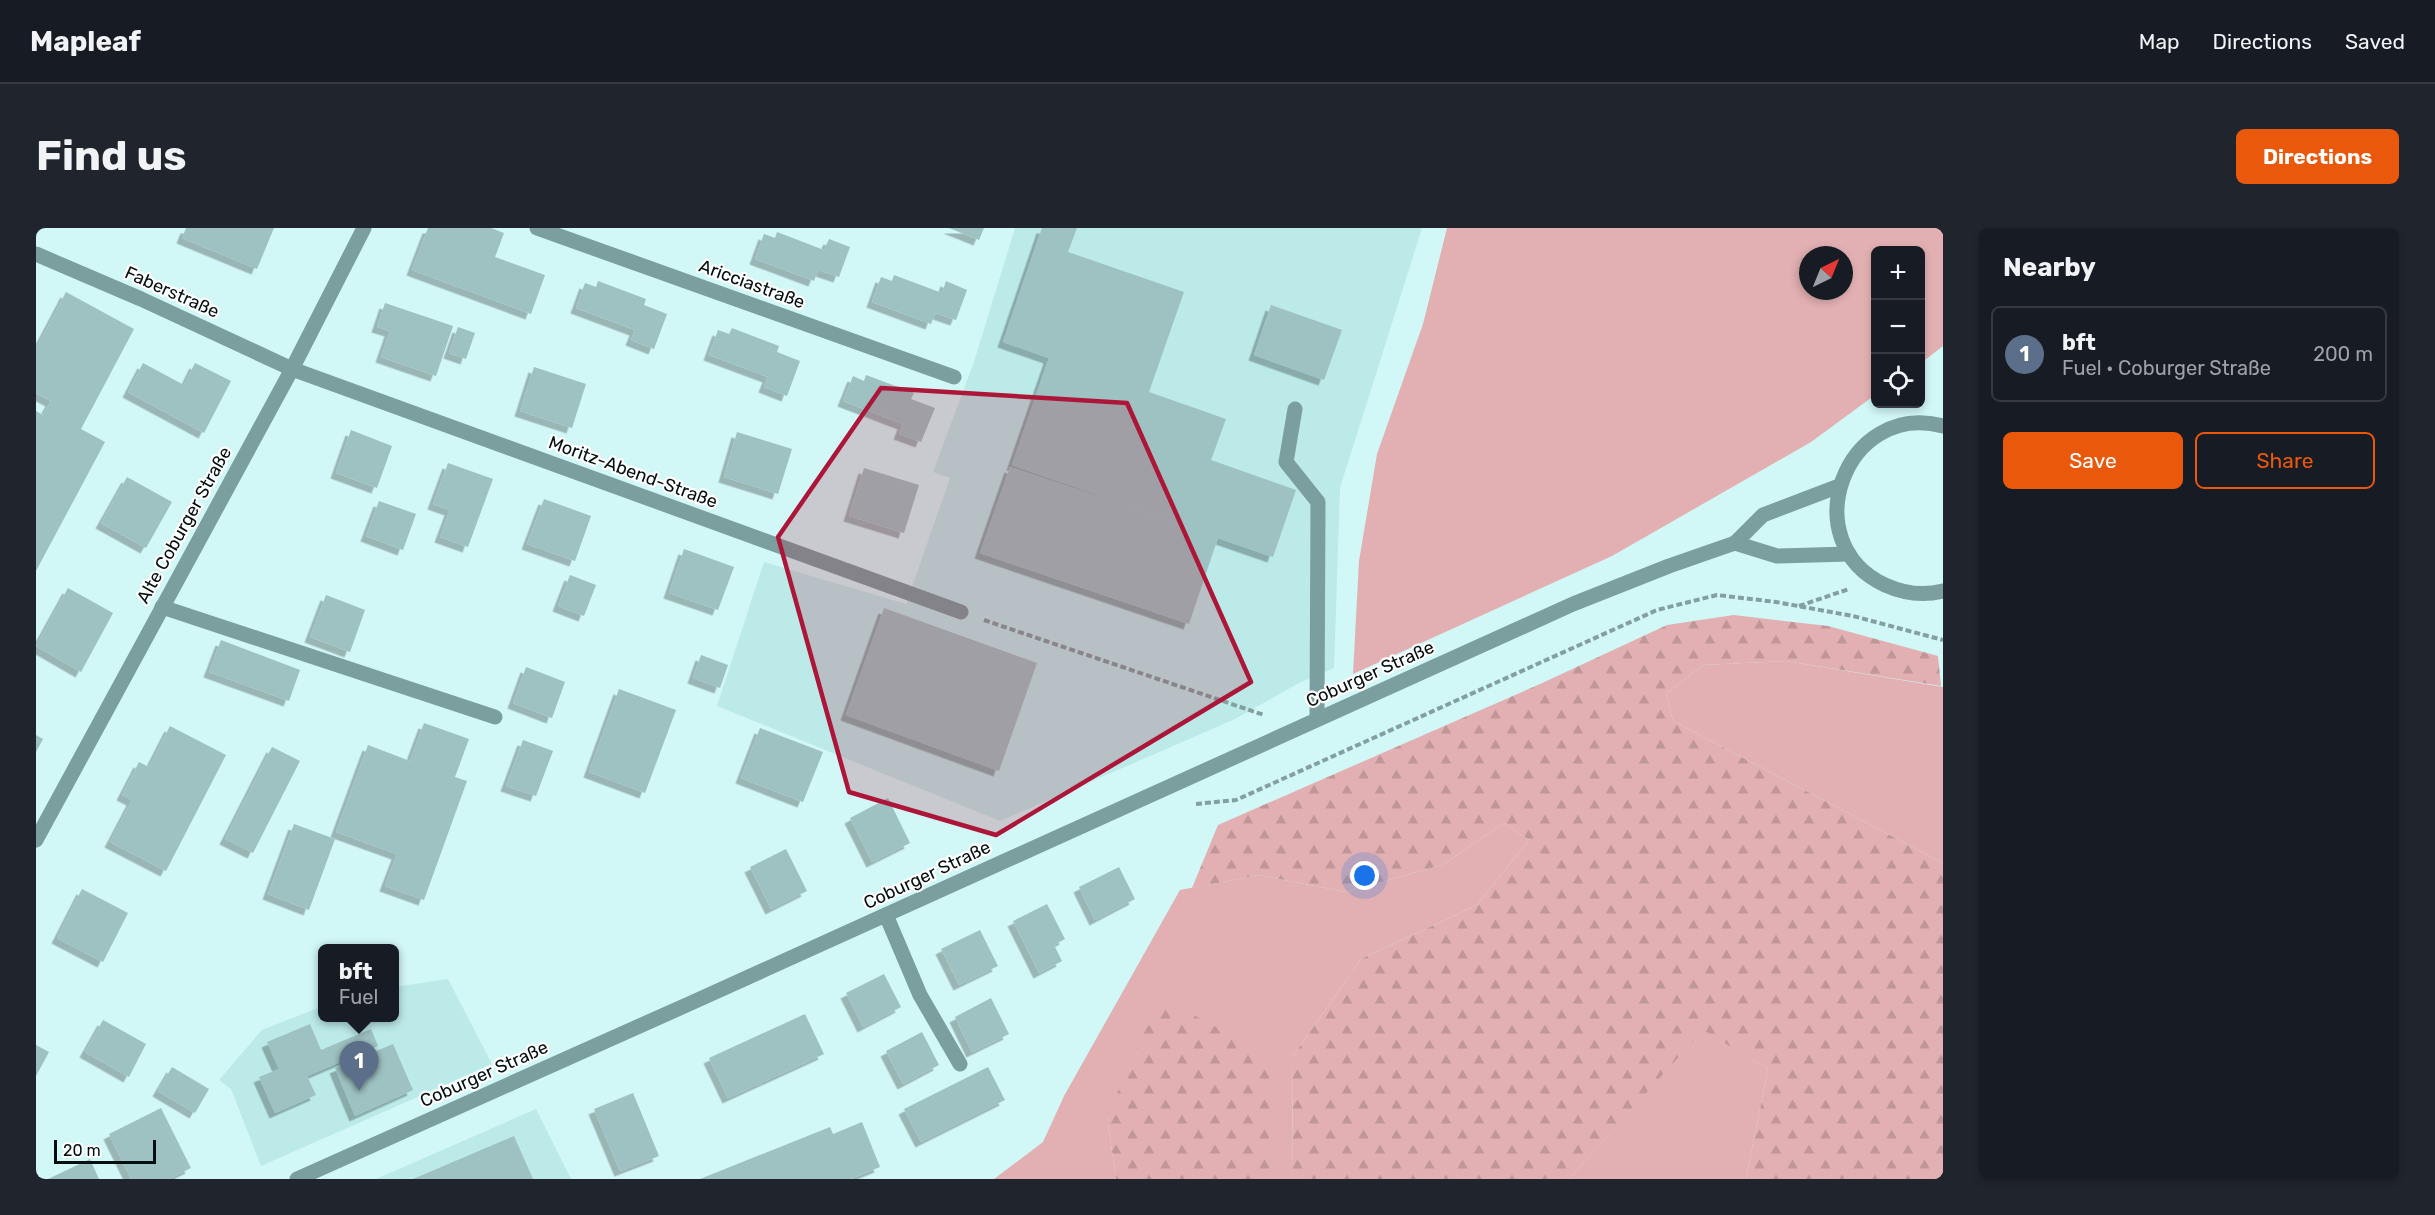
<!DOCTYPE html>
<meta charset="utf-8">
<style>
:root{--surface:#171b24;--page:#20242c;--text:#f1f3f6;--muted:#9ea1a6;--line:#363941;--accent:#ea580c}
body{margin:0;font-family:Rubik,sans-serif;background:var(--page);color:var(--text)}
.controls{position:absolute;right:18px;top:18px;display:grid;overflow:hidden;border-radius:9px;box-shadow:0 3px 9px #0003}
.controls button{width:54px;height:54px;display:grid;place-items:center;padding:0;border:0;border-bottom:2px solid var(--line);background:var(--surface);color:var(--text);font:30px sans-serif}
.compass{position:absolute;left:1763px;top:18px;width:54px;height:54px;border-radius:50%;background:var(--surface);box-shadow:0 3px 9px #0003;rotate:43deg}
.scale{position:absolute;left:18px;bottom:15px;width:102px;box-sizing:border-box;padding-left:6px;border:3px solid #030f0f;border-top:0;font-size:16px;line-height:21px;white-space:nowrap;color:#030f0f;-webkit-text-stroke:4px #fff;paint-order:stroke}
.you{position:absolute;left:1329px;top:648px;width:21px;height:21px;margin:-15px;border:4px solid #fff;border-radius:50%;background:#1a73e8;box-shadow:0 0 0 9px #1a73e833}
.badge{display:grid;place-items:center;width:39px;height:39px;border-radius:50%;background:var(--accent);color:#fff;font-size:20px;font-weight:700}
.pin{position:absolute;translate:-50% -50px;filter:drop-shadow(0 2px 3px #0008)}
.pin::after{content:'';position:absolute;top:32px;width:21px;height:18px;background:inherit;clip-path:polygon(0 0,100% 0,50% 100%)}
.popup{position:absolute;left:282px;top:716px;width:81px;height:78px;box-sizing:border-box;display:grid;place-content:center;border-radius:9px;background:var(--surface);filter:drop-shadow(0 2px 4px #0005);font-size:20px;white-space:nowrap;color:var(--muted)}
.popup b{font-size:22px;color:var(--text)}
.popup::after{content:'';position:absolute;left:50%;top:100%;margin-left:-12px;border:12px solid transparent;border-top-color:var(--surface)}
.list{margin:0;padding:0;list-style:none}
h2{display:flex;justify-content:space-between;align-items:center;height:78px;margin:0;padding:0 24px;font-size:26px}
h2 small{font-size:20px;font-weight:400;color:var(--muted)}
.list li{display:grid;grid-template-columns:39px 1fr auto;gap:18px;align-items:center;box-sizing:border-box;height:96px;margin:0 12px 12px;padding:0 12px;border:2px solid var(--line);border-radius:9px}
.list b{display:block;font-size:22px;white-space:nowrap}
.list p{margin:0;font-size:20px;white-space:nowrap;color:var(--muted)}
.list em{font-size:20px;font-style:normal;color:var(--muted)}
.actions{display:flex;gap:12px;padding:18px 24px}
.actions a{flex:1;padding:14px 0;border:2px solid var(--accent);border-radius:9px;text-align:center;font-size:21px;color:var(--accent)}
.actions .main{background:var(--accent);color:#fff}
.icon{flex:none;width:33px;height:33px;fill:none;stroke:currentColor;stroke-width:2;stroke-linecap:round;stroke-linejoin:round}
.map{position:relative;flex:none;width:1907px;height:951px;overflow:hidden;border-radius:9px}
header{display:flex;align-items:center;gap:36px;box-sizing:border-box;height:84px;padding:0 30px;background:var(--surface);border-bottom:2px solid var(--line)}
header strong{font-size:28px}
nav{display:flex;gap:33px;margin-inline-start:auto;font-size:21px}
.intro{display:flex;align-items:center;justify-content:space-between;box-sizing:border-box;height:144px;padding:0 36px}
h1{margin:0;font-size:42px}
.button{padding:15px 27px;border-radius:9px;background:var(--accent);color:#fff;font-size:21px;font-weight:700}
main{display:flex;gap:36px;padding:0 36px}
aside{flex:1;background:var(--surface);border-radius:9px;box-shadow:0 3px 9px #0003}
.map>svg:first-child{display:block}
.built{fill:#bbeae9}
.grass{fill:#e2b0b2;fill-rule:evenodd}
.forest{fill:url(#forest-firs)}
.building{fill:#9ec1c1;filter:url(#shadow)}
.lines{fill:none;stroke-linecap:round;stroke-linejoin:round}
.path{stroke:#83a09f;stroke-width:4;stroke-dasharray:6 3;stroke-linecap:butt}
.minor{stroke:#7b9e9e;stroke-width:15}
.marked{fill:#ac1739;fill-opacity:0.2;stroke:#ac1739;stroke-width:4.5;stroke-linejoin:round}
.labels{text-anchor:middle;stroke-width:4.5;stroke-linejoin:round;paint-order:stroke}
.street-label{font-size:18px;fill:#030f0f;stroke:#fff}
</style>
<header>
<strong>Mapleaf</strong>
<nav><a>Map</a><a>Directions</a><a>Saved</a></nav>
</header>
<div class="intro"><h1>Find us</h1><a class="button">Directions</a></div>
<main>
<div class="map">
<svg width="1907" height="951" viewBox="0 0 1907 951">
<defs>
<pattern id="forest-firs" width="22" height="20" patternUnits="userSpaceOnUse" patternTransform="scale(1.5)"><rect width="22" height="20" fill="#e2b0b2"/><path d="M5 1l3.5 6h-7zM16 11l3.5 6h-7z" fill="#c09698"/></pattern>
<filter id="shadow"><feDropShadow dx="-5.5" dy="5.5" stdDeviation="0" flood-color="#0004"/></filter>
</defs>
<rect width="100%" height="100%" fill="#d1f7f6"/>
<g class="built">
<path d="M 979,0 L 1386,0 L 1304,260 L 1298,440 L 1263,455 L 1197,492 L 964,593 L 681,478 L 728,334 L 870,376 L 914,250 L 897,244 L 938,134 Z"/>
<path d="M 412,751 L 456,836 L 225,938 L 195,861 L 183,852 L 226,802 L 287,778 L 287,790 L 359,790 L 359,759 Z"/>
<path d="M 500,881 L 535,951 L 340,951 Z"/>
</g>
<g class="grass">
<path d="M 1411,0 L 1907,0 L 1907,118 L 1885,135 L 1884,22 L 1840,22 L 1839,167 L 1775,214 L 1576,328 L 1317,446 L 1323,333 L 1341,226 L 1387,96 ZM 1772,27 L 1808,27 L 1808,63 L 1772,63 Z"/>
<path d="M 1750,433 L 1907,459 L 1907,635 L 1637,493 L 1630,466 L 1667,437 Z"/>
<path d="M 1468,595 L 1493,612 L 1441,677 L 1325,731 L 1257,828 L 1256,951 L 1233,951 L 1233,828 L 1071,889 L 1080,951 L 958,951 L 1007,914 L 1028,868 L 1144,662 L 1223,647 L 1310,664 L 1406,637 Z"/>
<path d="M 1667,801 L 1732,841 L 1710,951 L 1533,951 Z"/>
</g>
<g class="forest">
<path d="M 1698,387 L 1792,398 L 1902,428 L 1905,458 L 1750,433 L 1667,437 L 1630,466 L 1637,493 L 1907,635 L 1907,951 L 1710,951 L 1732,841 L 1667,802 L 1533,951 L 1256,951 L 1257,828 L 1325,731 L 1441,677 L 1493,612 L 1468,595 L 1406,637 L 1310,664 L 1223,647 L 1156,660 L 1182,597 L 1504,456 L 1631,397 Z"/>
<path d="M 1123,768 L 1233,828 L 1233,951 L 1080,951 L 1071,889 Z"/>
</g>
<g class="building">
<path d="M 150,0 L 238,0 L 221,41 L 146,10 Z"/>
<path d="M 392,0 L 455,0 L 468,5 L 459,29 L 509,47 L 495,86 L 376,42 Z"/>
<path d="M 913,0 L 948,0 L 943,12 Z"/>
<path d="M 1006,0 L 1041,0 L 1032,24 L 1148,64 L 1113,164 L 1190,191 L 1175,232 L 1260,262 L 1237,329 L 1182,310 L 1153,396 L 944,325 L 974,239 L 1165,303 L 976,237 L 1013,130 L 967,114 Z"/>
<path d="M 741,4 L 788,22 L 793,11 L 814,19 L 803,49 L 782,42 L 778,53 L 719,31 L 728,6 L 739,10 Z"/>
<path d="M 858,47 L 906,65 L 910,53 L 931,62 L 920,92 L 899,85 L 895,96 L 836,74 L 845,49 L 856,53 Z"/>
<path d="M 562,53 L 610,71 L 608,77 L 631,86 L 618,121 L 595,112 L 599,102 L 540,80 L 549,55 L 560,59 Z"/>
<path d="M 30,64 L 98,101 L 45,201 L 69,214 L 0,343 L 0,183 L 7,187 L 15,173 L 0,165 L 0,121 Z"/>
<path d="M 349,75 L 417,98 L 400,148 L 345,129 L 354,103 L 341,99 Z"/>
<path d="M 1235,77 L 1306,102 L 1288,152 L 1218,127 Z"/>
<path d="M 422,99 L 439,105 L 430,131 L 413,125 Z"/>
<path d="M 696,100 L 743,118 L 741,124 L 764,133 L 751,168 L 728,159 L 732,149 L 673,127 L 682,102 L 693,106 Z"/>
<path d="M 107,135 L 148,157 L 159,135 L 195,153 L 168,205 L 92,164 Z"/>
<path d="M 498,139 L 550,156 L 536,200 L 484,183 Z"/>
<path d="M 830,147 L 878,165 L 875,171 L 899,180 L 885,214 L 863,206 L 867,196 L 807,173 L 817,148 L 828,153 Z"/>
<path d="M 315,202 L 356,218 L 341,260 L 300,245 Z"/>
<path d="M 701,204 L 756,221 L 742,266 L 688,249 Z"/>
<path d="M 412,235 L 457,251 L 432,319 L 404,309 L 414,282 L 397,276 Z"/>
<path d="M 828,240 L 883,257 L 868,305 L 813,288 Z"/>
<path d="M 91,249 L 136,274 L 110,320 L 65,295 Z"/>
<path d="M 508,271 L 555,288 L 539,333 L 491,316 Z"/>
<path d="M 343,273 L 380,286 L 367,322 L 330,308 Z"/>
<path d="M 648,321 L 698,339 L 682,382 L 633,365 Z"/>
<path d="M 534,347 L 560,357 L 548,388 L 522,378 Z"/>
<path d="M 32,360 L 77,385 L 45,444 L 0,418 Z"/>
<path d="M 290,367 L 329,382 L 314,424 L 274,409 Z"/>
<path d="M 848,380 L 1001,435 L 963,543 L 810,487 Z"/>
<path d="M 185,412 L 264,442 L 253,473 L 173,444 Z"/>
<path d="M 665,427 L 692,437 L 684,460 L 657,450 Z"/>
<path d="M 490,439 L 529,454 L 516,490 L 477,475 Z"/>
<path d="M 583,461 L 640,482 L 609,565 L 553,544 Z"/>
<path d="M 388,495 L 433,511 L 419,549 L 431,553 L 388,672 L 349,658 L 361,626 L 300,604 L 332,517 L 374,533 Z"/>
<path d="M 134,498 L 190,527 L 130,643 L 74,614 L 96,572 L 86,567 L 103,534 L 113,539 Z"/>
<path d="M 724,500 L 787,524 L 767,574 L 705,550 Z"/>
<path d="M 0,507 L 7,511 L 0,524 Z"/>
<path d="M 487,512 L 517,523 L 500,568 L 470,558 Z"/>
<path d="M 236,519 L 264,533 L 217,625 L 189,611 Z"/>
<path d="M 852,570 L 874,615 L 836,634 L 814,590 Z"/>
<path d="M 258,596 L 299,611 L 273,682 L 232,666 Z"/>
<path d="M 750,621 L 771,663 L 735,681 L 714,639 Z"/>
<path d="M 1083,639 L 1099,671 L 1059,692 L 1043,659 Z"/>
<path d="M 46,661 L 92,685 L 67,734 L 21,710 Z"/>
<path d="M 1011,676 L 1029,711 L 1018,717 L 1026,733 L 1003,745 L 977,693 Z"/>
<path d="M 944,702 L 962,738 L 923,757 L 905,721 Z"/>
<path d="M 848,746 L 865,779 L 827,799 L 810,765 Z"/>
<path d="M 955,770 L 973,806 L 936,824 L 919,789 Z"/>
<path d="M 769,786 L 788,826 L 692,870 L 673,830 Z"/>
<path d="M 67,792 L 110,816 L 93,849 L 49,824 Z"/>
<path d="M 274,796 L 285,822 L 335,801 L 342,818 L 271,848 L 280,867 L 239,885 L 223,849 L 243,841 L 231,814 Z"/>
<path d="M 886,804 L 903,837 L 867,856 L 850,823 Z"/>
<path d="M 357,816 L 377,862 L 319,888 L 299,840 Z"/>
<path d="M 0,817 L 13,824 L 0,848 Z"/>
<path d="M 136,839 L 173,861 L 159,885 L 122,863 Z"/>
<path d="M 952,839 L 969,872 L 885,914 L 868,881 Z"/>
<path d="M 597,865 L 623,928 L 584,943 L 558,881 Z"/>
<path d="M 125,880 L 155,940 L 133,951 L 95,951 L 73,906 Z"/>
<path d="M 826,894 L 844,939 L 814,951 L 664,951 L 794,899 L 797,906 Z"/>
<path d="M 478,908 L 497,951 L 377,951 Z"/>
<path d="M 54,931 L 63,951 L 12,951 Z"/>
</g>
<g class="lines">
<g class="path">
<path d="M 1763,378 L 1813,361"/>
<path d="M 948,392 L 1228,487"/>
<path d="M 1160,576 L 1200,572 L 1621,382 L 1681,367 L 1740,374 L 1817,388 L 1907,412"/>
</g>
<g class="minor">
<path d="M 501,0 L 918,149"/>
<path d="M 0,26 L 105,71 L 256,141 L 925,384"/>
<path d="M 1259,181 L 1250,234 L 1282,274 L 1281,491"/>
<path d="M 1907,198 C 1809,172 1757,314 1849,357 C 1867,365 1888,368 1907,363"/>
<path d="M 1699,315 L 1741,328 L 1813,326"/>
<path d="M 126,379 L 459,489"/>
<path d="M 0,612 L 256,141 L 328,0"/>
<path d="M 850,687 L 884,767 L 924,836"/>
<path d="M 261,951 L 655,775 L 1537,376 L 1633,338 L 1699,315 L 1727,287 L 1803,258"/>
</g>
</g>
<path class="marked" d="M 845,160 L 1091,175 L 1215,454 L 960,607 L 813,564 L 742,309 Z"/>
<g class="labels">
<g class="street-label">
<text transform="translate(716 56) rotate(20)" y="6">Aricciastraße</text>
<text transform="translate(136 64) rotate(24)" y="6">Faberstraße</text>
<text transform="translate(597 244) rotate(20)" y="6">Moritz-Abend-Straße</text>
<text transform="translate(148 297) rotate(-61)" y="6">Alte Coburger Straße</text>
<text transform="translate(1334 446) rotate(-24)" y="6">Coburger Straße</text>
<text transform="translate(891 647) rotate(-25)" y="6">Coburger Straße</text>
<text transform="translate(448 846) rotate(-24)" y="6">Coburger Straße</text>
</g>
</g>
</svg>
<div class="controls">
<button>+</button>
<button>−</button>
<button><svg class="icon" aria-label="locate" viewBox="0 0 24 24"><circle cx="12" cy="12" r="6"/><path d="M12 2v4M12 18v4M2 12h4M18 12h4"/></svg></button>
</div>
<svg class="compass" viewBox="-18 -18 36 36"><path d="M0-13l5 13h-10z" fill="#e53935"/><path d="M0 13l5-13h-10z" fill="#9ea1a6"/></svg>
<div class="scale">20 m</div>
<div class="you"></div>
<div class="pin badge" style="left:323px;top:863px;background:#5c6f8a">1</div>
<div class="popup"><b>bft</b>Fuel</div>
</div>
<aside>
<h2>Nearby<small></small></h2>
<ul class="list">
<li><span class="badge" style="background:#5c6f8a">1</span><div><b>bft</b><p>Fuel · Coburger Straße</p></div><em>200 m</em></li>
</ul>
<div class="actions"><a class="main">Save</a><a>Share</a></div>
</aside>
</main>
